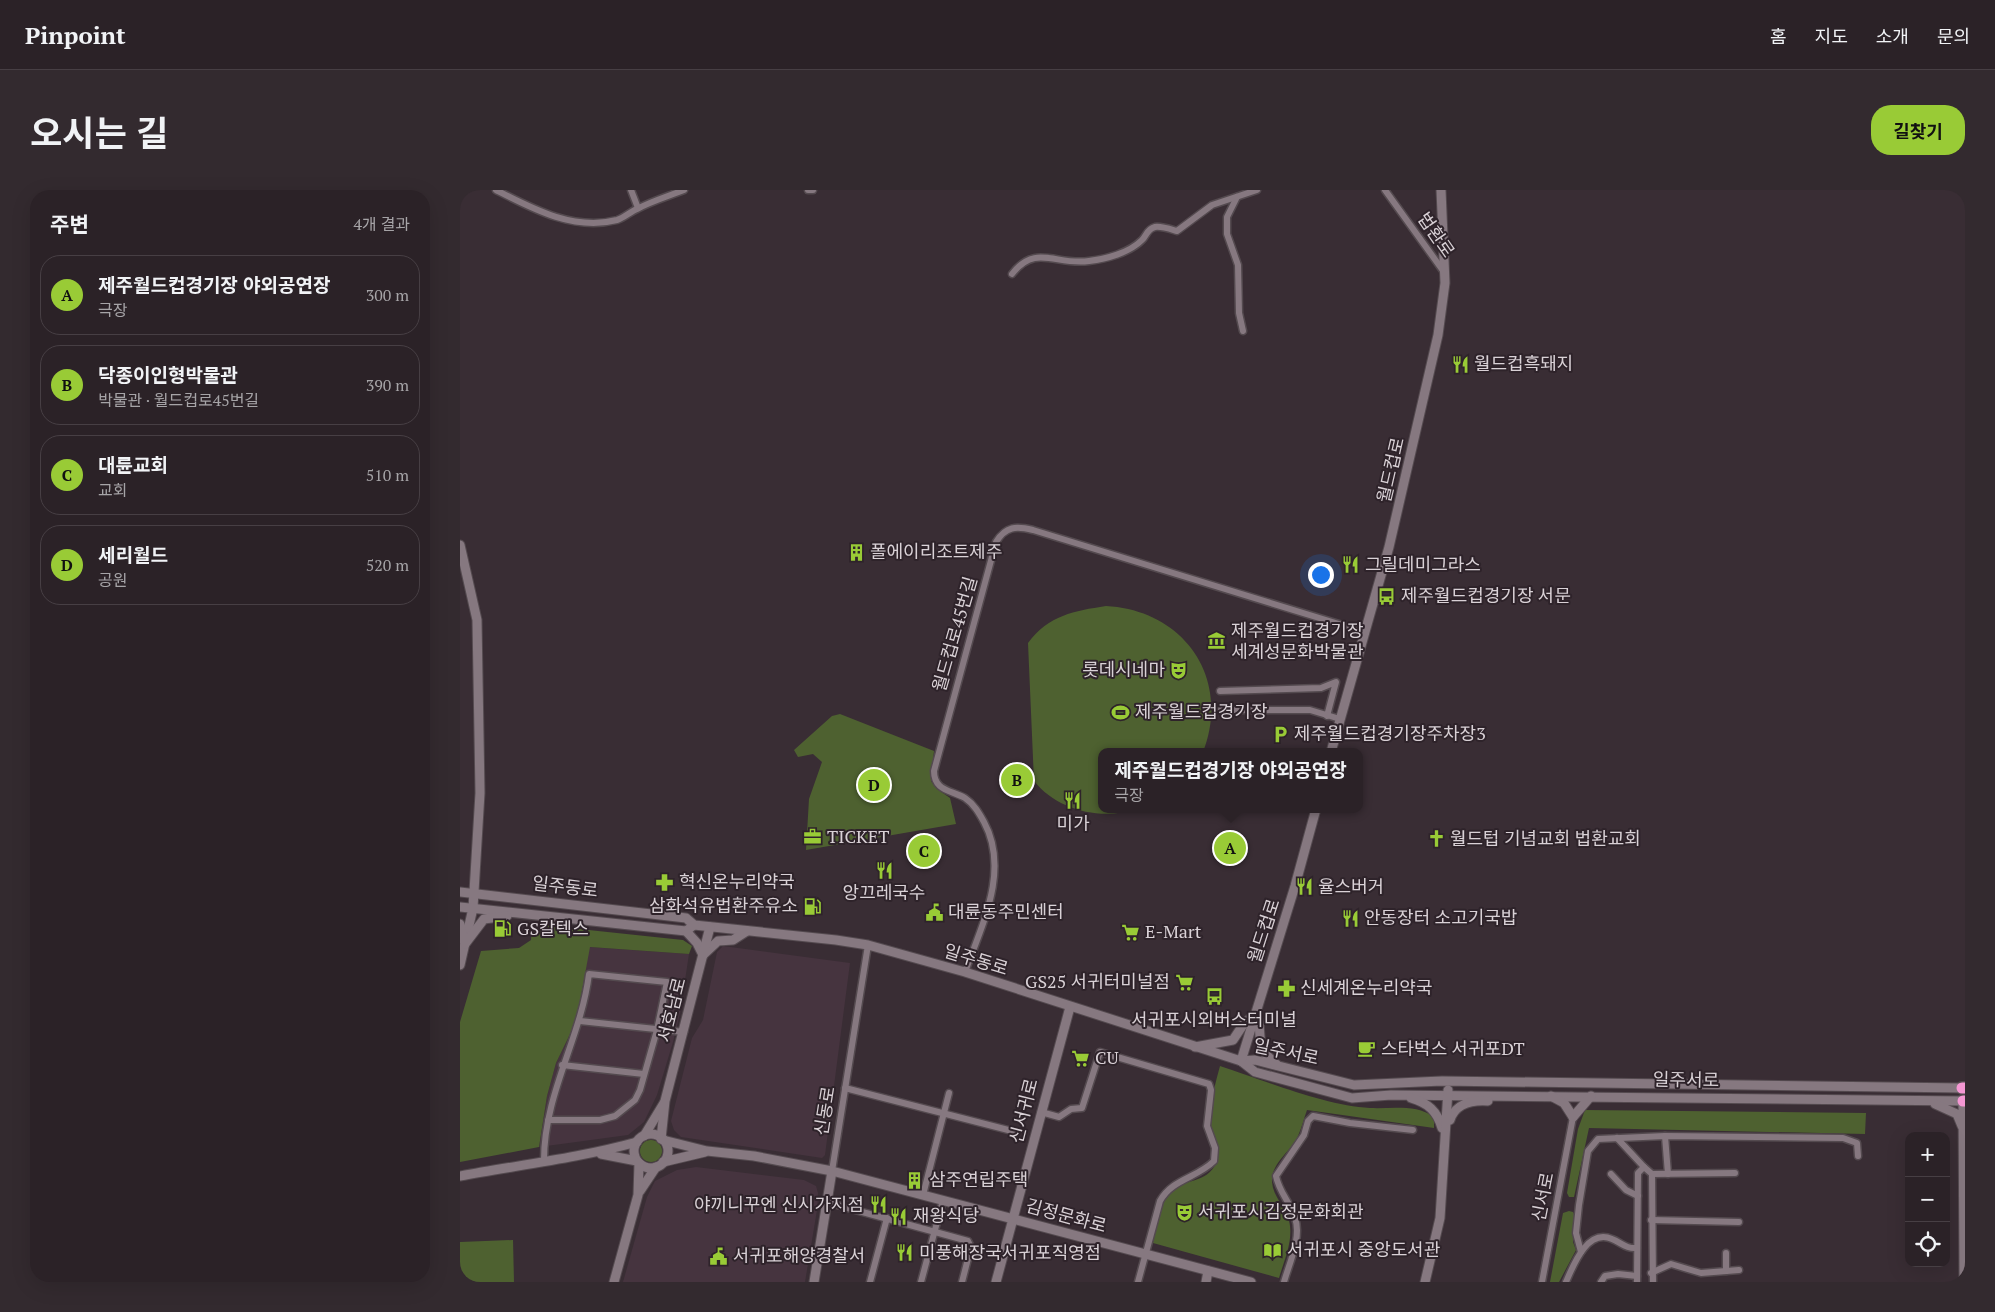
<!DOCTYPE html>
<html lang="ko">
<meta charset="utf-8">
<style>
:root{--surface:#2b2227;--page:#332a2f;--text:#f1f3f6;--muted:#a6a4a7;--line:#473f44;--accent:#99cb36}
body{margin:0;font-family:"PT Serif","Noto Sans KR",serif;background:var(--page);color:var(--text)}
.controls{position:absolute;right:15px;bottom:15px;display:grid;overflow:hidden;border-radius:10px;box-shadow:0 5px 20px #0002}
.controls button{width:45px;height:45px;display:grid;place-items:center;padding:0;border:0;border-bottom:1px solid var(--line);background:var(--surface);color:var(--text);font:25px sans-serif}
.you{position:absolute;left:860px;top:384px;width:18px;height:18px;margin:-12px;border:4px solid #fff;border-radius:50%;background:#1a73e8;box-shadow:0 0 0 8px #1a73e833}
.badge{display:grid;place-items:center;width:32px;height:32px;border-radius:50%;background:var(--accent);color:#111;font-size:16px;font-weight:700}
.pin{position:absolute;translate:-50% -50%;border:2px solid #fff;box-shadow:0 1px 5px #0006}
.popup{position:absolute;left:638px;top:558px;width:265px;height:65px;box-sizing:border-box;display:grid;place-content:center;border-radius:10px;background:var(--surface);filter:drop-shadow(0 1px 4px #0005);font-size:16px;white-space:nowrap;color:var(--muted)}
.popup b{font-size:19px;color:var(--text)}
.popup::after{content:'';position:absolute;left:50%;top:100%;margin-left:-10px;border:10px solid transparent;border-top-color:var(--surface)}
.list{margin:0;padding:0;list-style:none}
h2{display:flex;justify-content:space-between;align-items:center;height:65px;margin:0;padding:0 20px;font-size:21px}
h2 small{font-size:16px;font-weight:400;color:var(--muted)}
.list li{display:grid;grid-template-columns:32px 1fr auto;gap:15px;align-items:center;box-sizing:border-box;height:80px;margin:0 10px 10px;padding:0 10px;border:1px solid var(--line);border-radius:20px}
.list b{display:block;font-size:19px;white-space:nowrap}
.list p{margin:0;font-size:16px;white-space:nowrap;color:var(--muted)}
.list em{font-size:16px;font-style:normal;color:var(--muted)}
.icon{flex:none;width:28px;height:28px;fill:none;stroke:currentColor;stroke-width:2;stroke-linecap:round;stroke-linejoin:round}
.map{position:relative;flex:none;width:1505px;height:1092px;overflow:hidden;border-radius:20px}
header{display:flex;align-items:center;gap:30px;box-sizing:border-box;height:70px;padding:0 25px;background:var(--surface);border-bottom:1px solid var(--line)}
header strong{font-size:24px}
nav{display:flex;gap:28px;margin-inline-start:auto;font-size:18px}
.intro{display:flex;align-items:center;justify-content:space-between;box-sizing:border-box;height:120px;padding:0 30px}
h1{margin:0;font-size:35px}
.button{padding:12px 22px;border-radius:20px;background:var(--accent);color:#111;font-size:18px;font-weight:700}
main{display:flex;gap:30px;padding:0 30px}
aside{flex:1;background:var(--surface);border-radius:20px;box-shadow:0 5px 20px #0002}
.map>svg:first-child{display:block}
.built{fill:#46343f}
.green{fill:#4e6130}
.lines{fill:none;stroke-linecap:round;stroke-linejoin:round}
.street-casing{stroke:#544a4f;stroke-width:9}
.secondary-casing{stroke:#544a4f;stroke-width:11}
.highway-casing{stroke:#544a4f;stroke-width:14}
.street{stroke:#867880;stroke-width:6}
.secondary{stroke:#867880;stroke-width:9}
.highway{stroke:#f597d3;stroke-width:11}
.labels{text-anchor:middle;stroke-width:4;stroke-linejoin:round;paint-order:stroke}
.street-label{font-size:18px;fill:#d9d1d6;stroke:#2e232a}
.poi-label{font-size:18px;fill:#d9d1d6;stroke:#2e232a;text-anchor:start}
</style>
<header>
<strong>Pinpoint</strong>
<nav><a>홈</a><a>지도</a><a>소개</a><a>문의</a></nav>
</header>
<div class="intro"><h1>오시는 길</h1><a class="button">길찾기</a></div>
<main>
<aside>
<h2>주변<small>4개 결과</small></h2>
<ul class="list">
<li><span class="badge">A</span><div><b>제주월드컵경기장 야외공연장</b><p>극장</p></div><em>300 m</em></li>
<li><span class="badge">B</span><div><b>닥종이인형박물관</b><p>박물관 · 월드컵로45번길</p></div><em>390 m</em></li>
<li><span class="badge">C</span><div><b>대륜교회</b><p>교회</p></div><em>510 m</em></li>
<li><span class="badge">D</span><div><b>세리월드</b><p>공원</p></div><em>520 m</em></li>
</ul>
</aside>
<div class="map">
<svg width="1505" height="1092" viewBox="0 0 1505 1092">
<rect width="100%" height="100%" fill="#392d34"/>
<g class="built">
<path d="M 263,756 L 390,773 L 365,965 L 362,968 L 221,947 L 214,940 L 211,931 L 232,848 L 243,830 L 257,762 Z"/>
<path d="M 129,757 L 229,764 L 220,823 L 213,852 L 197,905 L 184,932 L 168,945 L 79,957 L 87,906 L 96,873 L 112,840 L 119,817 Z"/>
<path d="M 236,977 L 344,990 L 356,996 L 358,1003 L 357,1020 L 345,1092 L 163,1092 L 187,1007 L 195,991 L 217,980 Z"/>
</g>
<g class="green">
<path d="M 646,416 C 723,420 772,487 743,562 L 641,562 L 641,619 L 676,619 C 641,631 597,620 574,591 L 568,453 C 589,425 614,421 646,416 Z"/>
<path d="M 380,524 L 474,561 L 471,591 L 477,599 L 490,608 L 496,634 L 346,660 L 349,609 L 362,572 L 353,564 L 338,567 L 334,560 L 372,526 Z"/>
<path d="M 72,734 L 223,750 L 232,756 L 229,764 L 130,757 L 119,817 L 112,840 L 96,873 L 87,906 L 79,957 L 0,972 L 0,832 L 21,761 L 59,758 L 71,750 Z"/>
<path d="M 760,876 C 803,890 866,916 910,918 C 932,919 956,914 974,927 L 974,938 L 847,920 C 844,928 842,937 838,946 C 832,961 811,972 812,992 C 813,1007 826,1017 829,1031 C 834,1049 824,1071 819,1088 L 693,1053 C 696,1038 698,1013 709,1002 C 724,988 747,994 756,973 C 761,959 750,949 750,936 C 749,917 755,894 760,876 Z"/>
<path d="M 1125,920 L 1406,923 L 1405,944 L 1129,938 L 1114,1007 L 1109,1007 L 1107,1003 L 1118,939 Z"/>
<circle cx="191" cy="961" r="11"/>
<path d="M 1109,1021 L 1113,1022 L 1115,1026 L 1113,1052 L 1116,1060 L 1099,1092 L 1090,1092 L 1103,1023 Z"/>
<path d="M 53,1050 L 54,1092 L 0,1092 L 0,1052 Z"/>
</g>
<g class="lines">
<defs>
<g id="street">
<path d="M 36,0 C 73,19 114,41 157,30 C 164,28 170,22 177,19 C 192,11 209,6 224,0"/>
<path d="M 171,0 L 178,18"/>
<path d="M 348,0 L 353,0"/>
<path d="M 925,0 L 984,82"/>
<path d="M 777,7 L 767,27 L 767,44 L 778,75 L 779,123 L 783,141"/>
<path d="M 552,84 C 576,53 596,76 629,71 C 646,69 669,63 682,50 C 687,45 687,39 695,37 C 701,36 710,39 717,41 L 752,15 L 797,0"/>
<path d="M 760,501 L 861,498 L 876,492 L 867,526"/>
<path d="M 761,520 L 850,520 L 880,529"/>
<path d="M 505,782 C 522,735 550,680 524,632 C 519,623 514,614 505,608 C 491,600 474,601 474,581 L 536,352 C 546,336 556,336 573,340 L 905,442"/>
<path d="M 120,831 L 224,842"/>
<path d="M 102,875 L 184,884"/>
<path d="M 385,898 L 556,942"/>
<path d="M 581,922 L 599,927 L 611,919 L 622,918 L 640,862 L 749,894 L 751,900 L 747,936 L 755,958 L 754,971 C 737,988 712,989 700,1011 L 678,1092"/>
<path d="M 1205,946 L 1208,984"/>
<path d="M 1157,948 L 1184,977"/>
<path d="M 84,970 C 84,904 121,848 129,784 L 207,792 L 197,840 L 180,900 L 175,910 L 155,926 L 140,930 L 88,930"/>
<path d="M 372,981 L 408,755"/>
<path d="M 1151,984 L 1166,1000 L 1178,1006"/>
<path d="M 1192,984 L 1275,983"/>
<path d="M 463,1005 L 489,903"/>
<path d="M 366,1012 L 508,1051 L 511,1057 L 502,1092"/>
<path d="M 1191,1030 L 1279,1032"/>
<path d="M 1121,1062 L 1116,1043 L 1119,1015 L 1128,961 L 1138,949 L 1205,946 L 1383,948 L 1397,953 L 1398,966"/>
<path d="M 1266,1063 L 1266,1081"/>
<path d="M 1191,1083 L 1211,1074 L 1241,1083 L 1279,1080"/>
<path d="M 410,1092 L 427,1028"/>
<path d="M 461,1092 L 483,1010"/>
<path d="M 824,1092 C 829,1074 842,1047 835,1028 C 830,1012 819,1002 816,986 L 844,945 L 848,931 L 853,926 L 890,933 L 953,940"/>
<path d="M 1082,1092 L 1113,927"/>
<path d="M 1106,1092 C 1113,1076 1127,1038 1152,1049 C 1162,1053 1166,1059 1177,1058"/>
<path d="M 1141,1092 L 1145,1086 L 1158,1084 L 1177,1086"/>
<path d="M 1177,1092 L 1178,983 L 1184,977 L 1192,984 L 1193,1092"/>
</g>
<g id="secondary">
<path d="M 0,355 L 17,430 L 20,603 L 13,718 L 0,775"/>
<path d="M 871,562 L 929,357 L 978,145 L 985,93 L 981,0"/>
<path d="M 0,702 L 226,728 L 234,735 L 376,750 L 408,755 L 505,782 L 781,871 L 795,870 L 894,895 L 982,891 L 1502,898"/>
<path d="M 0,717 L 226,741 L 234,735"/>
<path d="M 0,734 L 5,754 L 24,729 L 47,726"/>
<path d="M 226,741 L 237,753 L 243,765"/>
<path d="M 243,765 L 258,751 L 273,750 L 287,741"/>
<path d="M 796,823 L 799,833 L 801,860 L 817,875"/>
<path d="M 735,857 L 773,850 L 783,835 L 796,823"/>
<path d="M 781,871 L 795,882 L 892,908 L 931,905 L 1503,911 L 1504,1092"/>
<path d="M 781,871 L 835,696 L 856,619"/>
<path d="M 1091,906 L 1104,913 L 1113,927"/>
<path d="M 951,908 C 968,913 977,921 982,938"/>
<path d="M 1475,914 L 1497,924 L 1502,936"/>
<path d="M 1113,927 L 1131,906"/>
<path d="M 990,930 C 995,914 1012,910 1028,911"/>
<circle cx="191" cy="961" r="17"/>
<path d="M 184,946 L 204,913"/>
<path d="M 201,949 L 205,911 L 250,737"/>
<path d="M 203,950 L 247,961 L 294,966 L 372,981 L 791,1092"/>
<path d="M 141,964 L 177,971"/>
<path d="M 203,972 L 245,962"/>
<path d="M 0,986 C 59,975 119,968 177,952"/>
<path d="M 180,1001 L 196,977"/>
<path d="M 154,1092 L 178,1005 L 179,973"/>
<path d="M 354,1092 L 372,981"/>
<path d="M 536,1092 L 610,817"/>
<path d="M 746,1092 L 748,1081"/>
<path d="M 965,1092 L 980,1028 L 988,900"/>
</g>
<g id="highway">
<path d="M 1502,898 L 1505,898"/>
<path d="M 1503,911 L 1505,911"/>
</g>
</defs>
<use href="#street" class="street-casing"/>
<use href="#secondary" class="secondary-casing"/>
<use href="#highway" class="highway-casing"/>
<use href="#street" class="street"/>
<use href="#secondary" class="secondary"/>
<use href="#highway" class="highway"/>
</g>
<defs>
<symbol id="restaurant-bare" viewBox="-9 -9 18 18"><path d="M-5-6h1v4h1v-4h1v4h1v-4h1v5L-1.5 .5V6h-2V.5L-5-1ZM5-6V6H3V1.5H1.5Q1.5-4 5-6Z" fill="#99cb36" stroke="#2e232a" stroke-width="2.5" paint-order="stroke"/></symbol>
<symbol id="building-bare" viewBox="-9 -9 18 18"><path d="M-4-6H4V6H1V3H-1V6H-4ZM-2.5-4.3h1.7v1.8h-1.7ZM.8-4.3h1.7v1.8H.8ZM-2.5-1h1.7V.8h-1.7ZM.8-1h1.7V.8H.8Z" fill="#99cb36" stroke="#2e232a" stroke-width="2.5" paint-order="stroke"/></symbol>
<symbol id="bus-bare" viewBox="-9 -9 18 18"><path d="M-5-6H5V4H4V6H2V4H-2V6H-4V4H-5ZM-3.5-4V0h7V-4ZM-3.5 1.2v1.5H-2V1.2ZM2 1.2v1.5H3.5V1.2Z" fill="#99cb36" stroke="#2e232a" stroke-width="2.5" paint-order="stroke"/></symbol>
<symbol id="museum-bare" viewBox="-9 -9 18 18"><path d="M0-6L6-3V-2H-6V-3ZM-5-1h2V3h-2ZM-1-1h2V3h-2ZM3-1h2V3H3ZM-6 4H6V6H-6Z" fill="#99cb36" stroke="#2e232a" stroke-width="2.5" paint-order="stroke"/></symbol>
<symbol id="theatre-bare" viewBox="-9 -9 18 18"><path d="M-5-5.5Q0-4 5-5.5V0Q5 5 0 6Q-5 5-5 0ZM-3.3-2.5H-1v1.5H-3.3ZM1-2.5H3.3v1.5H1ZM-2.8 1Q0 5.5 2.8 1Z" fill="#99cb36" stroke="#2e232a" stroke-width="2.5" paint-order="stroke"/></symbol>
<symbol id="stadium-bare" viewBox="-9 -9 18 18"><path d="M0-5a6.5 5 0 1 0 0 10a6.5 5 0 1 0 0-10ZM-3.5-1.8h7v3.6h-7Z" fill="#99cb36" stroke="#2e232a" stroke-width="2.5" paint-order="stroke"/></symbol>
<symbol id="parking-bare" viewBox="-9 -9 18 18"><path d="M-3.5-5.5H1a3.5 3.5 0 0 1 0 7H-1V5.5H-3.5ZM-1-3.4V-.6H.8a1.4 1.4 0 0 0 0-2.8Z" fill="#99cb36" stroke="#2e232a" stroke-width="2.5" paint-order="stroke"/></symbol>
<symbol id="office-bare" viewBox="-9 -9 18 18"><path d="M-6-3h4V-5.5h4V-3h4V5H-6ZM-1-4.5V-3h2v-1.5ZM-6 0V1H6V0Z" fill="#99cb36" stroke="#2e232a" stroke-width="2.5" paint-order="stroke"/></symbol>
<symbol id="church-bare" viewBox="-9 -9 18 18"><path d="M-1.2-6h2.4v3.5h3.3v2.4h-3.3V6h-2.4V-.1h-3.3v-2.4h3.3Z" fill="#99cb36" stroke="#2e232a" stroke-width="2.5" paint-order="stroke"/></symbol>
<symbol id="pharmacy-bare" viewBox="-9 -9 18 18"><path d="M-2-6h4v4h4v4h-4v4h-4v-4h-4v-4h4Z" fill="#99cb36" stroke="#2e232a" stroke-width="2.5" paint-order="stroke"/></symbol>
<symbol id="fuel-bare" viewBox="-9 -9 18 18"><path d="M-5.5-6h7V0h2V4h1.3V-2.5L3-4.5l.8-.8L6-3V5H2.5V1h-1V6h-7ZM-4.2-4.7v3.2H.2V-4.7Z" fill="#99cb36" stroke="#2e232a" stroke-width="2.5" paint-order="stroke"/></symbol>
<symbol id="civic-bare" viewBox="-9 -9 18 18"><path d="M-.6-6.5H3V-4.5H.6V-3L4-1V1h2V6H-6V1h2V-1L-.6-3ZM-1.2 2.5V6h2.4V2.5Z" fill="#99cb36" stroke="#2e232a" stroke-width="2.5" paint-order="stroke"/></symbol>
<symbol id="supermarket-bare" viewBox="-9 -9 18 18"><path d="M-6-5.5h2.5l.6 2H6L4.5 2H-2.5L-4.4-4H-6ZM-1.5 3.2a1.3 1.3 0 1 0 .1 0ZM3 3.2a1.3 1.3 0 1 0 .1 0Z" fill="#99cb36" stroke="#2e232a" stroke-width="2.5" paint-order="stroke"/></symbol>
<symbol id="cafe-bare" viewBox="-9 -9 18 18"><path d="M-5.5-4.5H6V0H3Q3 3.5 0 3.5H-2.5Q-5.5 3.5-5.5 0ZM3-3.2v2h1.7v-2ZM-6 4.5H4V6H-6Z" fill="#99cb36" stroke="#2e232a" stroke-width="2.5" paint-order="stroke"/></symbol>
<symbol id="library-bare" viewBox="-9 -9 18 18"><path d="M-6-4Q-3-5.5-.7-3.5V5Q-3 3-6 4ZM6-4Q3-5.5 .7-3.5V5Q3 3 6 4Z" fill="#99cb36" stroke="#2e232a" stroke-width="2.5" paint-order="stroke"/></symbol>
</defs>
<g fill-rule="evenodd">
<use href="#restaurant-bare" x="988" y="162" width="25" height="25"/>
<use href="#building-bare" x="384" y="350" width="25" height="25"/>
<use href="#restaurant-bare" x="878" y="362" width="25" height="25"/>
<use href="#bus-bare" x="914" y="394" width="25" height="25"/>
<use href="#museum-bare" x="744" y="438" width="25" height="25"/>
<use href="#theatre-bare" x="706" y="468" width="25" height="25"/>
<use href="#stadium-bare" x="648" y="510" width="25" height="25"/>
<use href="#parking-bare" x="808" y="532" width="25" height="25"/>
<use href="#restaurant-bare" x="600" y="598" width="25" height="25"/>
<use href="#office-bare" x="340" y="634" width="25" height="25"/>
<use href="#church-bare" x="964" y="636" width="25" height="25"/>
<use href="#restaurant-bare" x="412" y="668" width="25" height="25"/>
<use href="#pharmacy-bare" x="192" y="680" width="25" height="25"/>
<use href="#restaurant-bare" x="832" y="684" width="25" height="25"/>
<use href="#fuel-bare" x="340" y="704" width="25" height="25"/>
<use href="#civic-bare" x="462" y="710" width="25" height="25"/>
<use href="#restaurant-bare" x="878" y="716" width="25" height="25"/>
<use href="#fuel-bare" x="30" y="726" width="25" height="25"/>
<use href="#supermarket-bare" x="658" y="730" width="25" height="25"/>
<use href="#supermarket-bare" x="712" y="780" width="25" height="25"/>
<use href="#pharmacy-bare" x="814" y="786" width="25" height="25"/>
<use href="#bus-bare" x="742" y="794" width="25" height="25"/>
<use href="#cafe-bare" x="894" y="846" width="25" height="25"/>
<use href="#supermarket-bare" x="608" y="856" width="25" height="25"/>
<use href="#building-bare" x="442" y="978" width="25" height="25"/>
<use href="#restaurant-bare" x="406" y="1002" width="25" height="25"/>
<use href="#theatre-bare" x="712" y="1010" width="25" height="25"/>
<use href="#restaurant-bare" x="426" y="1014" width="25" height="25"/>
<use href="#library-bare" x="800" y="1048" width="25" height="25"/>
<use href="#restaurant-bare" x="432" y="1050" width="25" height="25"/>
<use href="#civic-bare" x="246" y="1054" width="25" height="25"/>
</g>
<g class="labels">
<g class="street-label">
<text transform="translate(976 45) rotate(55)" y="6">법환로</text>
<text transform="translate(931 280) rotate(-77)" y="6">월드컵로</text>
<text transform="translate(495 444) rotate(-74)" y="6">월드컵로45번길</text>
<text transform="translate(105 697) rotate(7)" y="6">일주동로</text>
<text transform="translate(804 741) rotate(-72)" y="6">월드컵로</text>
<text transform="translate(516 770) rotate(17)" y="6">일주동로</text>
<text transform="translate(212 820) rotate(-76)" y="6">서호남로</text>
<text transform="translate(826 862) rotate(12)" y="6">일주서로</text>
<text transform="translate(1226 890) rotate(1)" y="6">일주서로</text>
<text transform="translate(365 921) rotate(-81)" y="6">신동로</text>
<text transform="translate(564 921) rotate(-76)" y="6">신서귀로</text>
<text transform="translate(1083 1007) rotate(-79)" y="6">신서로</text>
<text transform="translate(606 1026) rotate(15)" y="6">김정문화로</text>
</g>
<g class="poi-label">
<text x="1014" y="180">월드컵흑돼지</text>
<text x="410" y="368">폴에이리조트제주</text>
<text x="905" y="381">그릴데미그라스</text>
<text x="941" y="412">제주월드컵경기장 서문</text>
<text x="771" y="447">제주월드컵경기장<tspan x="771" dy="21">세계성문화박물관</tspan></text>
<text x="705" y="486" text-anchor="end">롯데시네마</text>
<text x="675" y="528">제주월드컵경기장</text>
<text x="834" y="550">제주월드컵경기장주차장3</text>
<text x="613" y="640" text-anchor="middle">미가</text>
<text x="367" y="653">TICKET</text>
<text x="990" y="655">월드텁 기념교회 법환교회</text>
<text x="219" y="698">혁신온누리약국</text>
<text x="858" y="703">율스버거</text>
<text x="424" y="709" text-anchor="middle">앙끄레국수</text>
<text x="338" y="722" text-anchor="end">삼화석유법환주유소</text>
<text x="488" y="728">대륜동주민센터</text>
<text x="904" y="734">안동장터 소고기국밥</text>
<text x="57" y="745">GS칼텍스</text>
<text x="685" y="748">E-Mart</text>
<text x="710" y="798" text-anchor="end">GS25 서귀터미널점</text>
<text x="840" y="804">신세계온누리약국</text>
<text x="754" y="836" text-anchor="middle">서귀포시외버스터미널</text>
<text x="921" y="865">스타벅스 서귀포DT</text>
<text x="635" y="874">CU</text>
<text x="469" y="996">삼주연립주택</text>
<text x="404" y="1021" text-anchor="end">야끼니꾸엔 신시가지점</text>
<text x="738" y="1028">서귀포시김정문화회관</text>
<text x="453" y="1032">재왕식당</text>
<text x="827" y="1066">서귀포시 중앙도서관</text>
<text x="459" y="1069">미풍해장국서귀포직영점</text>
<text x="273" y="1072">서귀포해양경찰서</text>
</g>
</g>
</svg>
<div class="controls">
<button>+</button>
<button>−</button>
<button><svg class="icon" aria-label="locate" viewBox="0 0 24 24"><circle cx="12" cy="12" r="6"/><path d="M12 2v4M12 18v4M2 12h4M18 12h4"/></svg></button>
</div>
<div class="you"></div>
<div class="pin badge" style="left:770px;top:658px">A</div>
<div class="popup"><b>제주월드컵경기장 야외공연장</b>극장</div>
<div class="pin badge" style="left:557px;top:590px">B</div>
<div class="pin badge" style="left:464px;top:661px">C</div>
<div class="pin badge" style="left:414px;top:595px">D</div>
</div>
</main>
